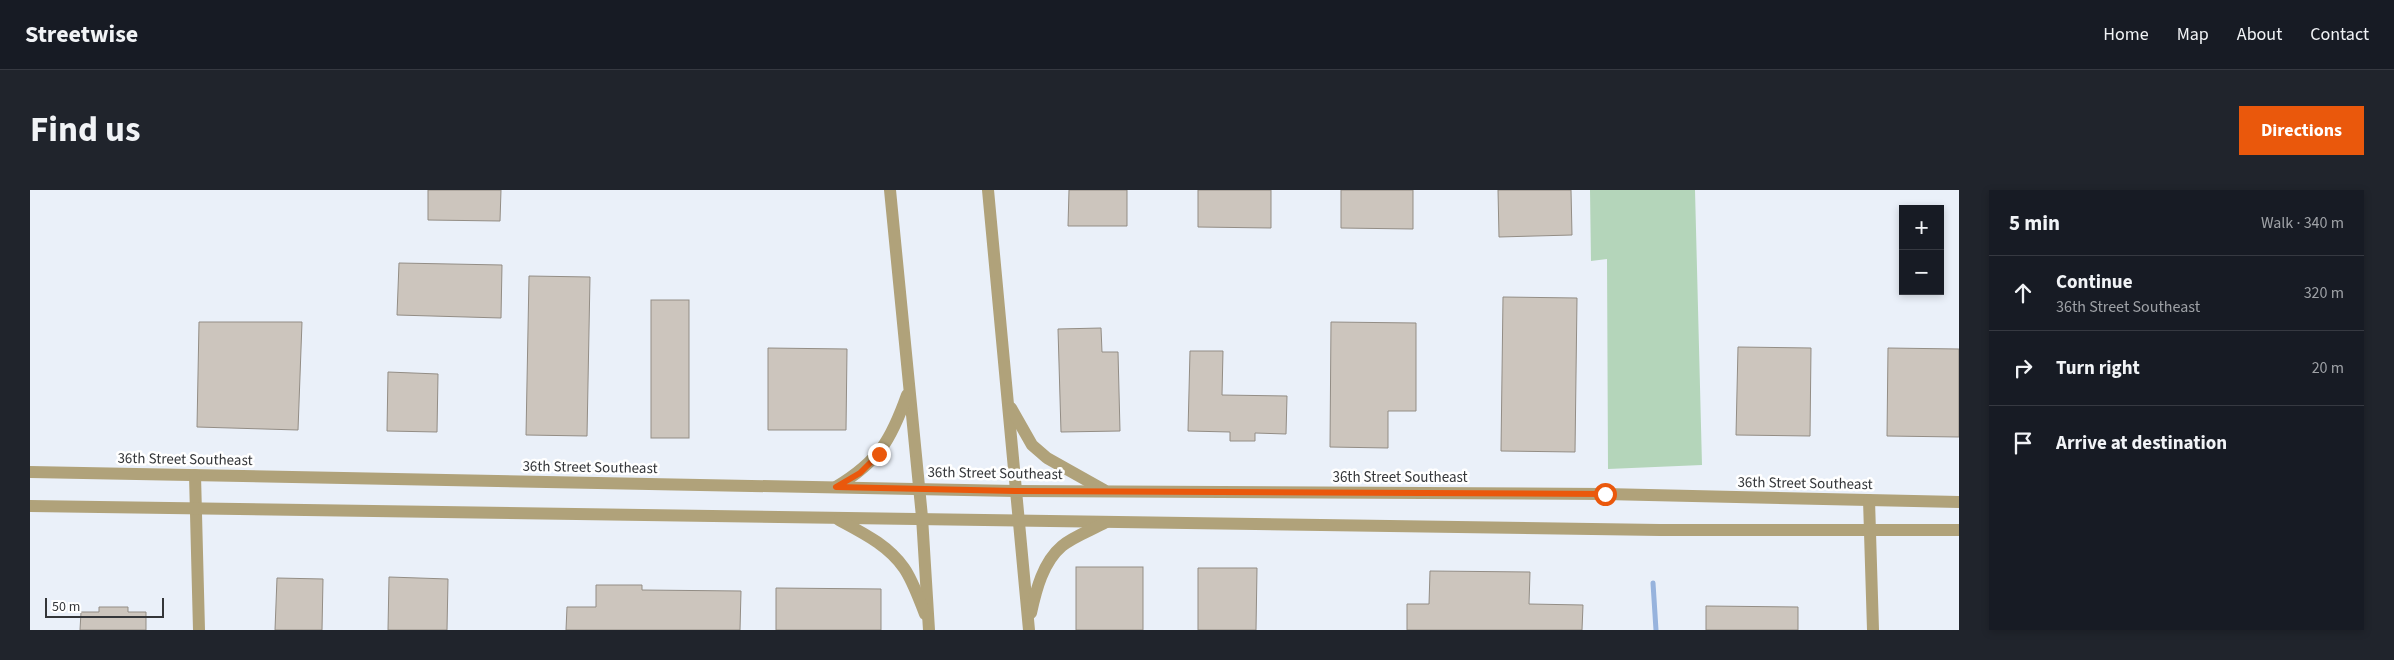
<!DOCTYPE html>
<meta charset="utf-8">
<style>
:root{--surface:#171b24;--page:#20242c;--text:#f1f3f6;--muted:#9ea1a6;--line:#363941;--accent:#ea580c}
body{margin:0;font-family:"Source Sans 3",sans-serif;background:var(--page);color:var(--text)}
.controls{position:absolute;right:15px;top:15px;display:grid;overflow:hidden;border-radius:0px;box-shadow:0 2px 8px #0003}
.controls button{width:45px;height:45px;display:grid;place-items:center;padding:0;border:0;border-bottom:1px solid var(--line);background:var(--surface);color:var(--text);font:25px sans-serif}
.scale{position:absolute;left:15px;bottom:12px;width:119px;box-sizing:border-box;padding-left:5px;border:2px solid #343639;border-top:0;font-size:14px;line-height:18px;white-space:nowrap;color:#343639;-webkit-text-stroke:4px #fff;paint-order:stroke}
.stop{position:absolute;width:15px;height:15px;margin:-11px;border:4px solid #ea580c;border-radius:50%;background:#fff}
.stop.end{background:#ea580c;border-color:#fff;box-shadow:0 1px 5px #0008}
.list{margin:0;padding:0;list-style:none}
h2{display:flex;justify-content:space-between;align-items:center;height:65px;margin:0;padding:0 20px;font-size:21px}
h2 small{font-size:16px;font-weight:400;color:var(--muted)}
.list li{display:grid;grid-template-columns:32px 1fr auto;gap:15px;align-items:center;box-sizing:border-box;height:75px;padding:0 20px;border-top:1px solid var(--line)}
.list b{display:block;font-size:19px;white-space:nowrap}
.list p{margin:0;font-size:16px;white-space:nowrap;color:var(--muted)}
.list em{font-size:16px;font-style:normal;color:var(--muted)}
.icon{flex:none;width:28px;height:28px;fill:none;stroke:currentColor;stroke-width:2;stroke-linecap:round;stroke-linejoin:round}
.map{position:relative;flex:none;width:1929px;height:440px;overflow:hidden;border-radius:0px}
header{display:flex;align-items:center;gap:30px;box-sizing:border-box;height:70px;padding:0 25px;background:var(--surface);border-bottom:1px solid var(--line)}
header strong{font-size:24px}
nav{display:flex;gap:28px;margin-inline-start:auto;font-size:18px}
.intro{display:flex;align-items:center;justify-content:space-between;box-sizing:border-box;height:120px;padding:0 30px}
h1{margin:0;font-size:35px}
.button{padding:12px 22px;border-radius:0px;background:var(--accent);color:#fff;font-size:18px;font-weight:700}
main{display:flex;gap:30px;padding:0 30px}
aside{flex:1;background:var(--surface);border-radius:0px;box-shadow:0 2px 8px #0003}
.map>svg:first-child{display:block}
.green{fill:#b4d5ba}
.lines{fill:none;stroke-linecap:round;stroke-linejoin:round}
.stream{stroke:#97b3dd;stroke-width:5}
.building{fill:#ccc5bd;stroke:#938d85}
.minor{stroke:#b0a27a;stroke-width:12}
.route{stroke:#ea580c;stroke-width:6}
.labels{text-anchor:middle;stroke-width:5;stroke-linejoin:round;paint-order:stroke}
.street-label{font-size:15px;fill:#343639;stroke:#fff}
</style>
<header>
<strong>Streetwise</strong>
<nav><a>Home</a><a>Map</a><a>About</a><a>Contact</a></nav>
</header>
<div class="intro"><h1>Find us</h1><a class="button">Directions</a></div>
<main>
<div class="map">
<svg width="1929" height="440" viewBox="0 0 1929 440">
<rect width="100%" height="100%" fill="#eaf0f9"/>
<path class="green" d="M 1560,0 L 1665,0 L 1672,275 L 1578,279 L 1577,69 L 1561,71 Z"/>
<g class="lines">
<path class="stream" d="M 1623,393 L 1626,440"/>
</g>
<g class="building">
<path d="M 398,0 L 471,0 L 470,31 L 398,30 Z"/>
<path d="M 1039,0 L 1097,0 L 1097,36 L 1038,36 Z"/>
<path d="M 1168,0 L 1241,0 L 1241,38 L 1168,37 Z"/>
<path d="M 1311,0 L 1383,0 L 1383,39 L 1311,38 Z"/>
<path d="M 1468,0 L 1541,0 L 1542,45 L 1469,47 Z"/>
<path d="M 369,73 L 472,75 L 471,128 L 367,125 Z"/>
<path d="M 499,86 L 560,87 L 557,246 L 496,245 Z"/>
<path d="M 1473,107 L 1547,108 L 1545,262 L 1471,261 Z"/>
<rect x="621" y="110" width="38" height="138"/>
<path d="M 169,132 L 272,132 L 268,240 L 167,237 Z"/>
<path d="M 1301,132 L 1386,133 L 1386,221 L 1358,221 L 1358,258 L 1300,257 Z"/>
<path d="M 1071,138 L 1072,162 L 1088,162 L 1090,241 L 1031,242 L 1028,139 Z"/>
<path d="M 1708,157 L 1781,158 L 1780,246 L 1706,245 Z"/>
<path d="M 738,158 L 817,159 L 816,240 L 738,240 Z"/>
<path d="M 1858,158 L 1929,159 L 1929,247 L 1857,246 Z"/>
<path d="M 1160,161 L 1193,161 L 1192,205 L 1257,206 L 1256,244 L 1225,243 L 1225,251 L 1200,251 L 1200,242 L 1158,241 Z"/>
<path d="M 358,182 L 408,184 L 407,242 L 357,241 Z"/>
<rect x="1046" y="377" width="67" height="63"/>
<path d="M 1168,378 L 1227,378 L 1226,440 L 1168,440 Z"/>
<path d="M 1400,381 L 1500,382 L 1499,414 L 1553,415 L 1552,440 L 1377,440 L 1377,414 L 1399,414 Z"/>
<path d="M 359,387 L 418,389 L 417,440 L 358,440 Z"/>
<path d="M 247,388 L 293,389 L 292,440 L 245,440 Z"/>
<path d="M 566,395 L 612,395 L 612,400 L 711,401 L 710,440 L 536,440 L 537,417 L 566,417 Z"/>
<path d="M 746,398 L 851,399 L 851,440 L 746,440 Z"/>
<path d="M 1676,416 L 1768,417 L 1768,440 L 1676,440 Z"/>
<path d="M 69,417 L 98,417 L 98,422 L 116,422 L 116,440 L 50,440 L 51,422 L 69,422 Z"/>
</g>
<g class="lines">
<g class="minor">
<path d="M 860,0 L 892,327 L 899,440"/>
<path d="M 958,0 L 999,440"/>
<path d="M 981,218 L 1002,255 L 1017,268 L 1074,300"/>
<path d="M 0,282 L 985,301 L 1575,304 L 1929,312"/>
<path d="M 165,285 L 169,440"/>
<path d="M 806,297 C 849,271 861,250 877,205"/>
<path d="M 1839,310 L 1843,440"/>
<path d="M 0,316 L 1630,340 L 1929,340"/>
<path d="M 809,330 C 833,343 858,355 874,378 C 883,391 889,409 895,424"/>
<path d="M 1001,423 C 1006,400 1013,372 1032,356 C 1044,346 1062,340 1076,332"/>
</g>
</g>
<g class="lines">
<path class="route" d="M 849,264 L 830,283 L 806,297 L 985,301 L 1575,304"/>
</g>
<g class="labels">
<g class="street-label">
<text transform="translate(155 269) rotate(1)" y="5">36th Street Southeast</text>
<text transform="translate(560 277) rotate(1)" y="5">36th Street Southeast</text>
<text transform="translate(965 283) rotate(1)" y="5">36th Street Southeast</text>
<text x="1370" y="292">36th Street Southeast</text>
<text transform="translate(1775 293) rotate(1)" y="5">36th Street Southeast</text>
</g>
</g>
</svg>
<div class="controls">
<button>+</button>
<button>−</button>
</div>
<div class="scale">50 m</div>
<div class="stop" style="left:1575px;top:304px"></div>
<div class="stop end" style="left:849px;top:264px"></div>
</div>
<aside>
<h2>5 min<small>Walk · 340 m</small></h2>
<ul class="list">
<li><svg class="icon" aria-label="ahead" viewBox="0 0 24 24"><path d="M12 20V5M6 11l6-6 6 6"/></svg><div><b>Continue</b><p>36th Street Southeast</p></div><em>320 m</em></li>
<li><svg class="icon" aria-label="right" viewBox="0 0 24 24"><path d="M7 20v-9h11M14 6l5 5-5 5"/></svg><div><b>Turn right</b></div><em>20 m</em></li>
<li><svg class="icon" aria-label="arrive" viewBox="0 0 24 24"><path d="M6 21V4h12l-3 4 3 4H6"/></svg><div><b>Arrive at destination</b></div></li>
</ul>
</aside>
</main>
